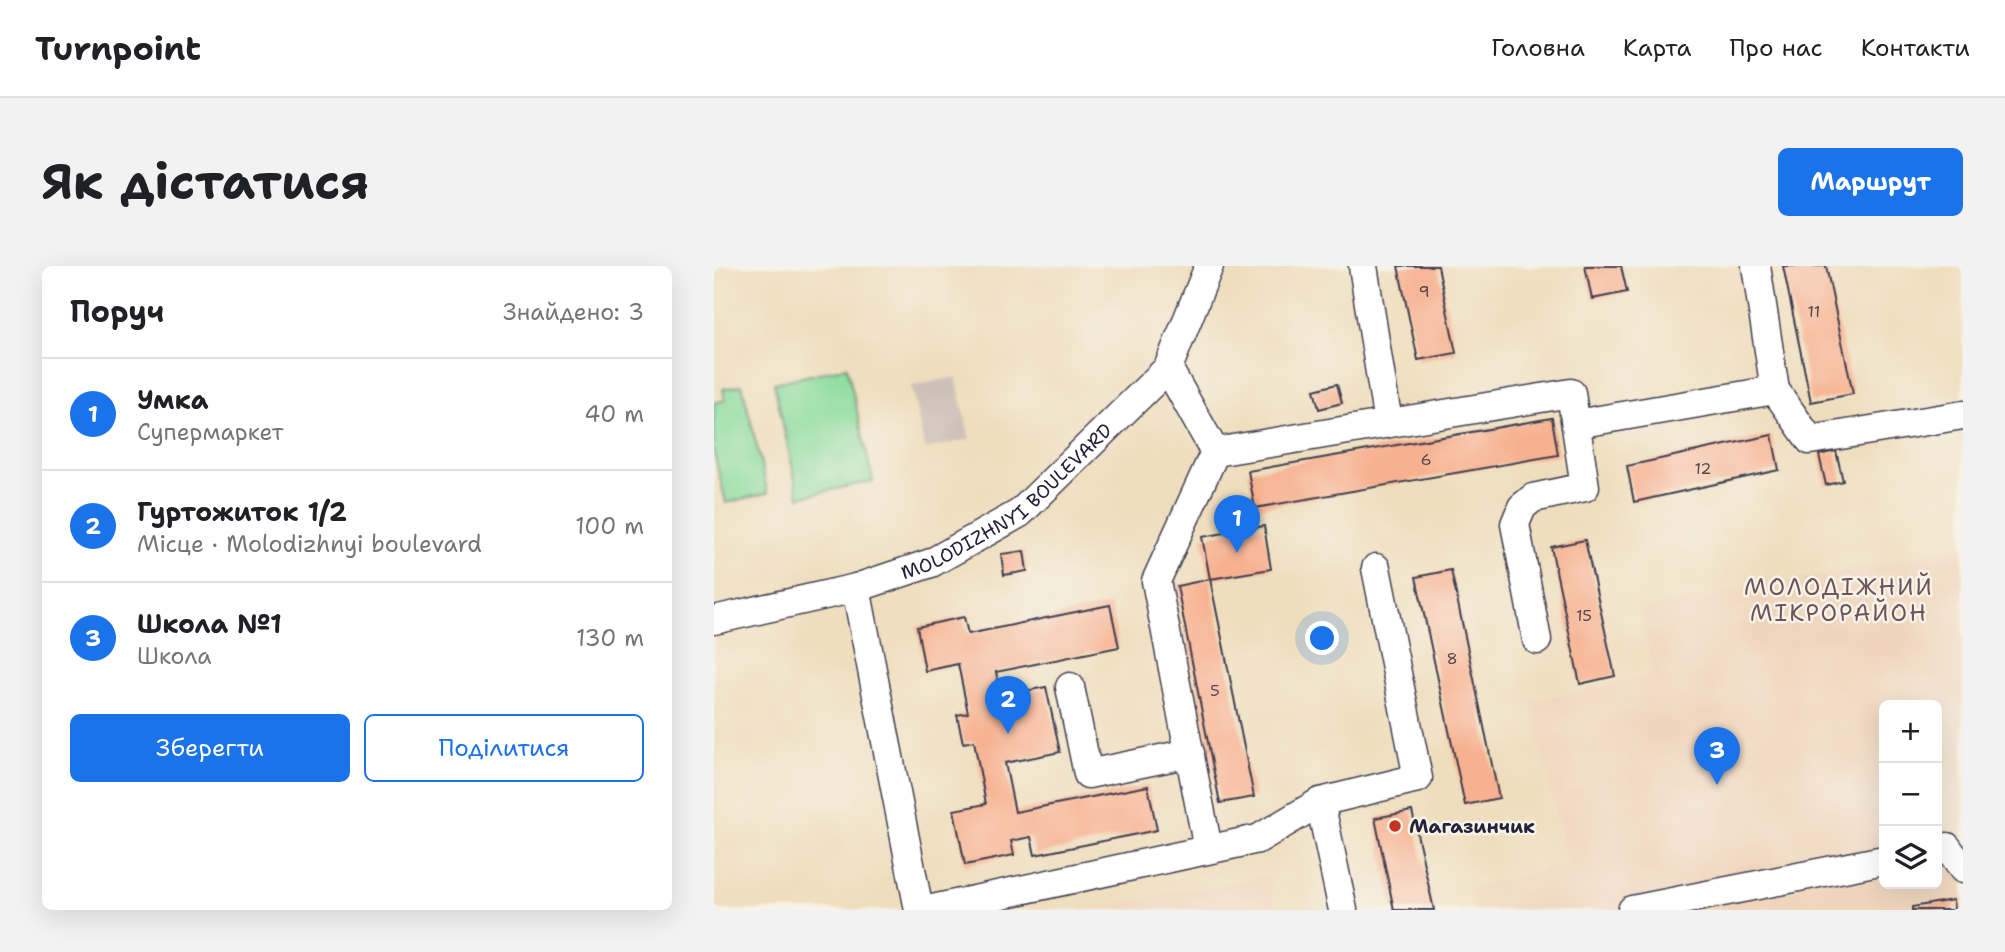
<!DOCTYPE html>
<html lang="uk">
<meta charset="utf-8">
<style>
:root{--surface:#fff;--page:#f2f2f2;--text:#202124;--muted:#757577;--line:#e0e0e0;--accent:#1a73e8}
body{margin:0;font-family:"Shantell Sans",sans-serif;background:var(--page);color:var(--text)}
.controls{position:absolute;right:21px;bottom:21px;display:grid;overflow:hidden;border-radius:10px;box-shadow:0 7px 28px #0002}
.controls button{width:63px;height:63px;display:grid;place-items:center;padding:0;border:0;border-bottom:2px solid var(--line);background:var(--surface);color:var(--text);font:35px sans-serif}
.you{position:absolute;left:609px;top:373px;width:24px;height:24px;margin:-18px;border:5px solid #fff;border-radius:50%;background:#1a73e8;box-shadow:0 0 0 10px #1a73e833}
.badge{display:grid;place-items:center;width:46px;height:46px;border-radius:50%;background:var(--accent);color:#fff;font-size:23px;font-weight:700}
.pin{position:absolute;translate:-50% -58px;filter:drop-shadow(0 2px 4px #0008)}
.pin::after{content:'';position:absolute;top:37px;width:24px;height:21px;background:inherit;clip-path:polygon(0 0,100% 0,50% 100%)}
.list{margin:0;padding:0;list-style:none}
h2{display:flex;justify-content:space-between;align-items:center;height:91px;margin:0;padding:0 28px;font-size:30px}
h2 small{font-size:23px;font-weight:400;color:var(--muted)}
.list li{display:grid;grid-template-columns:46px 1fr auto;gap:21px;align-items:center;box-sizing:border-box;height:112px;padding:0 28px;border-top:2px solid var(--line)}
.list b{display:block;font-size:26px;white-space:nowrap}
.list p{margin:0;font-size:23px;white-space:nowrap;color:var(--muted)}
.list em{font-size:23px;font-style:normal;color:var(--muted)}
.actions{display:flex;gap:14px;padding:21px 28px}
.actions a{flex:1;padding:16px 0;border:2px solid var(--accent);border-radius:10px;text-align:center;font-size:24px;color:var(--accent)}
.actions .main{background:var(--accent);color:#fff}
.icon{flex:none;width:38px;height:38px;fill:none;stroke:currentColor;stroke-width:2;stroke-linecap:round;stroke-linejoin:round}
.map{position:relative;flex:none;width:1249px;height:644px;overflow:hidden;border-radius:10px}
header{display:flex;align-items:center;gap:42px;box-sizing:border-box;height:98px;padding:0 35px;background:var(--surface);border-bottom:2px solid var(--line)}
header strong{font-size:33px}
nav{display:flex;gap:38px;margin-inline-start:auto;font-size:24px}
.intro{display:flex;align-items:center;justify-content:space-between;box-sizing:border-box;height:168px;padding:0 42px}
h1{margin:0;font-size:49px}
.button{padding:18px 32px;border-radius:10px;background:var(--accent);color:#fff;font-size:24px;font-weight:700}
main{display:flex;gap:42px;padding:0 42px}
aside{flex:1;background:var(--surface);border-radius:10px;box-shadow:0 7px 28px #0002}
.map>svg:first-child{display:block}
.built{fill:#f0d5bc;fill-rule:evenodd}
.industrial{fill:#cec1b9}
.green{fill:#89db9c;stroke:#567e6c;stroke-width:2}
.building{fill:#f7b190}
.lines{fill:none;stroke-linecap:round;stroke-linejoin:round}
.minor-casing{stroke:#413e4f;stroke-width:31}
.minor{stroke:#fff;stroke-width:28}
.poi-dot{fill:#c8321e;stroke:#f7f3e8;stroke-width:2.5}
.labels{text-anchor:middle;stroke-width:5;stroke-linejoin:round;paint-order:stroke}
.number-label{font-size:16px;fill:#574650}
.street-label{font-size:19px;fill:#22223b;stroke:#f7f3e8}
.poi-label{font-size:19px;font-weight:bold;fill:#22223b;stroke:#f7f3e8;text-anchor:start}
.quarter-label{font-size:23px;letter-spacing:2px;fill:#6d5459;stroke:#f7f3e8}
</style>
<header>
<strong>Turnpoint</strong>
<nav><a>Головна</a><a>Карта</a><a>Про нас</a><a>Контакти</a></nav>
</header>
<div class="intro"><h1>Як дістатися</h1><a class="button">Маршрут</a></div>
<main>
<aside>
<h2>Поруч<small>Знайдено: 3</small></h2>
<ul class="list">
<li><span class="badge">1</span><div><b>Умка</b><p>Супермаркет</p></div><em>40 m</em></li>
<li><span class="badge">2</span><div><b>Гуртожиток 1/2</b><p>Місце · Molodizhnyi boulevard</p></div><em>100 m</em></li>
<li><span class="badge">3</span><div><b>Школа №1</b><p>Школа</p></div><em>130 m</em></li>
</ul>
<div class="actions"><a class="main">Зберегти</a><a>Поділитися</a></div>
</aside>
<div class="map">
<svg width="1249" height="644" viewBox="0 0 1249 644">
<rect width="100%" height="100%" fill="#f7f3e8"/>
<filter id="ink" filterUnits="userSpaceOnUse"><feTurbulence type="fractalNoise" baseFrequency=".0143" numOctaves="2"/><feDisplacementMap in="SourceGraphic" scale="14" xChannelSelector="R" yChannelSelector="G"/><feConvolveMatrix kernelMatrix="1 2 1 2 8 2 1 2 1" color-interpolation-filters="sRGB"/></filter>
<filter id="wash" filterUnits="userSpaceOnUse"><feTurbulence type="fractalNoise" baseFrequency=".00686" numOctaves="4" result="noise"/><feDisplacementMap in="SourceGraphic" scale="28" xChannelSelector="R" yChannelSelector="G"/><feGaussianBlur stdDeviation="1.57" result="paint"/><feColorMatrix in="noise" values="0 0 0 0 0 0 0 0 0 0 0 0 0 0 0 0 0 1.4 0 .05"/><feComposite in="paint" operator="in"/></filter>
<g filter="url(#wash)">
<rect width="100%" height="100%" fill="#efdebe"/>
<g class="built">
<path d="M 1249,281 L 1249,644 L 760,644 L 755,622 L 853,598 L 817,436 L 939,409 L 926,344 ZM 1170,439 L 1223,439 L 1223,618 L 1170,618 Z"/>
<path d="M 555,610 L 561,644 L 363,644 Z"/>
</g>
<path class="industrial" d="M 242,111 L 256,173 L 211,183 L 197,120 Z"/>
<g class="green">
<path d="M 133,101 L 159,215 L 85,231 L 60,117 Z"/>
<path d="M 28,119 L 54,227 L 12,237 L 0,187 L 0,137 L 11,134 L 9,123 Z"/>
</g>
<g id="blocks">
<g class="building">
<path d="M 684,0 L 724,0 L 742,87 L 704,94 Z"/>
<path d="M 871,0 L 907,0 L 913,26 L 878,33 Z"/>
<path d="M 1069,0 L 1112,0 L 1139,128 L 1097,136 Z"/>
<path d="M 623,118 L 628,137 L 605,143 L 600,124 Z"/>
<path d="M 838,152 L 844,189 L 541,242 L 534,205 Z"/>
<path d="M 1058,169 L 1065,204 L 920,236 L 913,200 Z"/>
<path d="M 1122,185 L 1129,215 L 1112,219 L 1105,189 Z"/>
<path d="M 550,260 L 557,303 L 496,313 L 488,271 Z"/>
<path d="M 871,274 L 901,410 L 866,418 L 837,281 Z"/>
<path d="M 310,285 L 313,305 L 290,309 L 287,288 Z"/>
<path d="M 737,304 L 785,532 L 751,539 L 702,311 Z"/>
<path d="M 496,313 L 540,531 L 506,537 L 463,320 Z"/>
<path d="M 396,339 L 405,381 L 282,406 L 287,430 L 332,421 L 346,486 L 291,497 L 301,546 L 434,520 L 443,564 L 321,589 L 317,571 L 297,575 L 300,589 L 251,599 L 240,544 L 272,538 L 260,475 L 249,477 L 243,449 L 254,447 L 244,398 L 211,405 L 203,361 L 250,351 L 254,368 Z"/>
<path d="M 698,545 L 720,644 L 680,644 L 661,552 Z"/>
<path d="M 1239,634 L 1240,644 L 1198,644 L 1198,641 Z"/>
</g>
</g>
</g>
<g filter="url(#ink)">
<use href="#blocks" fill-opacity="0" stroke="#413e4f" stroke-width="2"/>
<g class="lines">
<defs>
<g id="minor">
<path d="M 649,0 L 674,157"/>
<path d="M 1042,0 L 1061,124 L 1096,174 L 1249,149"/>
<path d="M 454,102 L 501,186 L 857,127 L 871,221 L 819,232 L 808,241 L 801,258 L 823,374"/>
<path d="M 862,158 L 1061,124"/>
<path d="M 142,322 L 205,644"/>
<path id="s1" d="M 0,354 L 142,322 L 217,297 L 306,247 L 454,102 L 495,0"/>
<path d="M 356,421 L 374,508 L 476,487"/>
<path d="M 606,536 L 704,512 L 662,302"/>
<path d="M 494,583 L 442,315 L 501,186"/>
<path d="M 1223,583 L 1233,581 L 1249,603"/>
<path d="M 214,644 L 544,573 L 606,536 L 629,644"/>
<path d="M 918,644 L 1170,594"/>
</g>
</defs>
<use href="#minor" class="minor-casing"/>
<use href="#minor" class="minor"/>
</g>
</g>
<circle class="poi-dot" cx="681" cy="560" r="7"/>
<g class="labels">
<g class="number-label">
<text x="710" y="31">9</text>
<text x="1100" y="51">11</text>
<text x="712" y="199">6</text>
<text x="989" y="208">12</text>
<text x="870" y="355">15</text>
<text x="738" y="398">8</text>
<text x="501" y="430">5</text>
</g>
<g class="street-label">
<text dy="7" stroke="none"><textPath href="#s1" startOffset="322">MOLODIZHNYI BOULEVARD</textPath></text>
</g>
<g class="poi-label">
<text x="695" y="567">Магазинчик</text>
</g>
<g class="quarter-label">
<text x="1125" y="329">МОЛОДІЖНИЙ<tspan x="1125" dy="26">МІКРОРАЙОН</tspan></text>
</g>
</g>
</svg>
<div class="controls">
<button>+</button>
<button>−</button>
<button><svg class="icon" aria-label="layers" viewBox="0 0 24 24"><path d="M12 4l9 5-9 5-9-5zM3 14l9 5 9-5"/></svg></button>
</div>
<div class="you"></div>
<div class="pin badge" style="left:523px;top:287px">1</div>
<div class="pin badge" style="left:294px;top:468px">2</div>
<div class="pin badge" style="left:1003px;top:519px">3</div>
</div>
</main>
